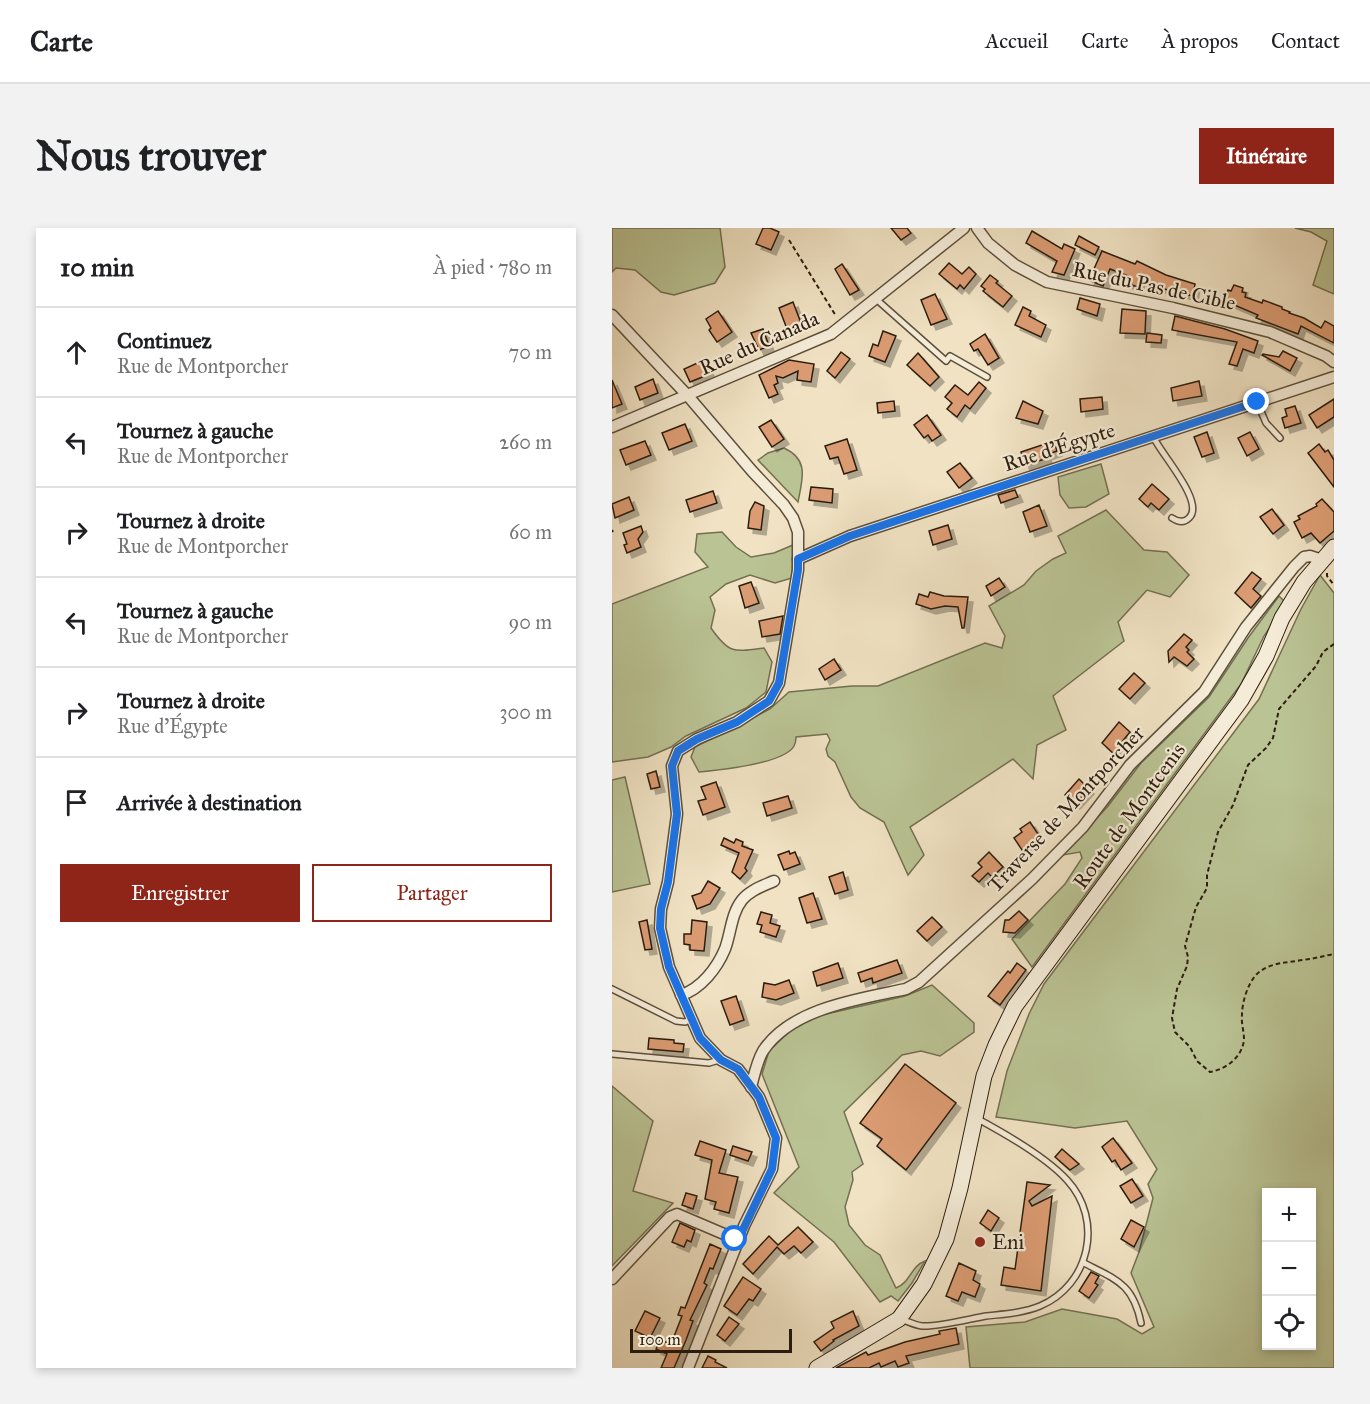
<!DOCTYPE html>
<html lang="fr">
<meta charset="utf-8">
<style>
:root{--surface:#fff;--page:#f2f2f2;--text:#202124;--muted:#757577;--line:#e0e0e0;--accent:#8f2418}
body{margin:0;font-family:"IM FELL Great Primer",serif;background:var(--page);color:var(--text)}
.controls{position:absolute;right:18px;bottom:18px;display:grid;overflow:hidden;border-radius:0px;box-shadow:0 3px 9px #0003}
.controls button{width:54px;height:54px;display:grid;place-items:center;padding:0;border:0;border-bottom:2px solid var(--line);background:var(--surface);color:var(--text);font:30px sans-serif}
.scale{position:absolute;left:18px;bottom:15px;width:162px;box-sizing:border-box;padding-left:6px;border:3px solid #2c1e0f;border-top:0;font-size:16px;line-height:21px;white-space:nowrap;color:#2c1e0f;-webkit-text-stroke:4px #f5ecd8;paint-order:stroke}
.stop{position:absolute;width:18px;height:18px;margin:-14px;border:4px solid #1a73e8;border-radius:50%;background:#fff}
.stop.end{background:#1a73e8;border-color:#fff;box-shadow:0 2px 6px #0008}
.list{margin:0;padding:0;list-style:none}
h2{display:flex;justify-content:space-between;align-items:center;height:78px;margin:0;padding:0 24px;font-size:26px}
h2 small{font-size:20px;font-weight:400;color:var(--muted)}
.list li{display:grid;grid-template-columns:39px 1fr auto;gap:18px;align-items:center;box-sizing:border-box;height:90px;padding:0 24px;border-top:2px solid var(--line)}
.list b{display:block;font-size:22px;white-space:nowrap}
.list p{margin:0;font-size:20px;white-space:nowrap;color:var(--muted)}
.list em{font-size:20px;font-style:normal;color:var(--muted)}
.actions{display:flex;gap:12px;padding:18px 24px}
.actions a{flex:1;padding:14px 0;border:2px solid var(--accent);border-radius:0px;text-align:center;font-size:21px;color:var(--accent)}
.actions .main{background:var(--accent);color:#fff}
.icon{flex:none;width:33px;height:33px;fill:none;stroke:currentColor;stroke-width:2;stroke-linecap:round;stroke-linejoin:round}
.map{position:relative;flex:none;width:722px;height:1140px;overflow:hidden;border-radius:0px}
header{display:flex;align-items:center;gap:36px;box-sizing:border-box;height:84px;padding:0 30px;background:var(--surface);border-bottom:2px solid var(--line)}
header strong{font-size:28px}
nav{display:flex;gap:33px;margin-inline-start:auto;font-size:21px}
.intro{display:flex;align-items:center;justify-content:space-between;box-sizing:border-box;height:144px;padding:0 36px}
h1{margin:0;font-size:42px}
.button{padding:15px 27px;border-radius:0px;background:var(--accent);color:#fff;font-size:21px;font-weight:700}
main{display:flex;gap:36px;padding:0 36px}
aside{flex:1;background:var(--surface);border-radius:0px;box-shadow:0 3px 9px #0003}
.map>svg:first-child{display:block}
.green{fill:#bac394;stroke:#737052;stroke-width:1.5;fill-rule:evenodd}
.building{fill:#dc9c73;stroke:#2c1e0f;stroke-width:1.5;filter:url(#shadow)}
.lines{fill:none;stroke-linecap:round;stroke-linejoin:round}
.service-casing{stroke:#5d4f3c;stroke-width:8}
.minor-casing{stroke:#5d4f3c;stroke-width:13}
.secondary-casing{stroke:#2c1e0f;stroke-width:17}
.path{stroke:#2c1e0f;stroke-width:2;stroke-dasharray:4.5 3;stroke-linecap:butt}
.service{stroke:#f5ecd8;stroke-width:5}
.minor{stroke:#f5ecd8;stroke-width:10}
.secondary{stroke:#f5ecd8;stroke-width:15}
.route{stroke:#1a73e8;stroke-width:8}
.poi-dot{fill:#8f2418;stroke:#f5ecd8;stroke-width:2}
.labels{text-anchor:middle;stroke-width:4.5;stroke-linejoin:round;paint-order:stroke}
.street-label{font-size:21px;fill:#2c1e0f;stroke:#f5ecd8}
.poi-label{font-size:21px;fill:#2c1e0f;stroke:#f5ecd8;text-anchor:start}
</style>
<header>
<strong>Carte</strong>
<nav><a>Accueil</a><a>Carte</a><a>À propos</a><a>Contact</a></nav>
</header>
<div class="intro"><h1>Nous trouver</h1><a class="button">Itinéraire</a></div>
<main>
<aside>
<h2>10 min<small>À pied · 780 m</small></h2>
<ul class="list">
<li><svg class="icon" aria-label="ahead" viewBox="0 0 24 24"><path d="M12 20V5M6 11l6-6 6 6"/></svg><div><b>Continuez</b><p>Rue de Montporcher</p></div><em>70 m</em></li>
<li><svg class="icon" aria-label="left" viewBox="0 0 24 24"><path d="M17 20v-9H6M10 6l-5 5 5 5"/></svg><div><b>Tournez à gauche</b><p>Rue de Montporcher</p></div><em>260 m</em></li>
<li><svg class="icon" aria-label="right" viewBox="0 0 24 24"><path d="M7 20v-9h11M14 6l5 5-5 5"/></svg><div><b>Tournez à droite</b><p>Rue de Montporcher</p></div><em>60 m</em></li>
<li><svg class="icon" aria-label="left" viewBox="0 0 24 24"><path d="M17 20v-9H6M10 6l-5 5 5 5"/></svg><div><b>Tournez à gauche</b><p>Rue de Montporcher</p></div><em>90 m</em></li>
<li><svg class="icon" aria-label="right" viewBox="0 0 24 24"><path d="M7 20v-9h11M14 6l5 5-5 5"/></svg><div><b>Tournez à droite</b><p>Rue d'Égypte</p></div><em>300 m</em></li>
<li><svg class="icon" aria-label="arrive" viewBox="0 0 24 24"><path d="M6 21V4h12l-3 4 3 4H6"/></svg><div><b>Arrivée à destination</b></div></li>
</ul>
<div class="actions"><a class="main">Enregistrer</a><a>Partager</a></div>
</aside>
<div class="map">
<svg width="722" height="1140" viewBox="0 0 722 1140">
<defs>
<filter id="shadow"><feDropShadow dx="5" dy="5" stdDeviation="0" flood-color="#0004"/></filter>
</defs>
<rect width="100%" height="100%" fill="#f0e2c3"/>
<filter id="stains"><feTurbulence type="fractalNoise" baseFrequency=".00333" numOctaves="4"/><feColorMatrix values="0 0 0 0 .2 0 0 0 0 .09 0 0 0 0 .02 0 0 0 .5 -.17"/></filter>
<radialGradient id="worn" r=".72"><stop offset=".6" stop-color="#630" stop-opacity="0"/><stop offset="1" stop-color="#630" stop-opacity=".3"/></radialGradient>
<g class="green">
<path d="M 0,0 L 108,0 L 113,39 L 103,55 L 62,67 L 49,64 L 23,42 L 4,40 L 0,44 Z"/>
<path d="M 683,0 L 722,0 L 722,66 L 701,57 L 715,13 L 699,4 Z"/>
<path d="M 172,220 C 198,232 190,252 186,274 L 146,232 L 156,225 Z"/>
<path d="M 489,236 L 497,266 L 474,279 L 457,280 L 448,267 L 446,249 Z"/>
<path d="M 494,282 L 532,322 L 555,324 L 577,347 L 558,369 L 535,362 L 506,394 L 512,413 L 441,468 L 454,502 L 425,517 L 421,551 L 401,531 L 298,599 L 312,627 L 296,647 L 272,594 L 248,580 L 239,569 L 223,534 L 216,528 L 214,521 L 218,512 L 215,506 L 184,509 C 184,511 183,516 182,518 C 172,536 108,542 87,544 L 79,529 L 83,519 L 158,481 L 177,464 L 240,458 L 266,458 L 373,415 L 390,420 L 393,408 L 377,378 L 412,357 L 424,343 L 441,331 L 454,325 L 446,308 Z"/>
<path d="M 110,304 L 124,319 L 139,329 L 162,325 L 181,317 L 180,350 L 163,355 L 138,347 L 114,356 L 98,369 L 103,382 L 99,400 C 117,426 122,424 152,420 L 160,434 L 154,464 L 134,480 L 74,508 L 59,519 L 36,529 L 0,534 L 0,376 L 96,339 L 83,324 L 85,306 Z"/>
<path d="M 708,347 L 722,365 L 722,1140 L 358,1140 L 354,1099 L 413,1094 L 450,1081 L 505,1091 L 530,1106 L 542,1099 L 519,1045 L 527,1024 L 541,970 L 536,956 L 545,941 L 515,893 L 463,900 L 384,889 L 395,843 L 417,786 L 432,756 L 647,471 L 689,381 ZM 700,964 L 700,1118 L 654,1118 L 654,964 Z"/>
<path d="M 667,368 L 674,375 L 652,408 L 629,456 L 420,739 L 400,711 L 453,656 L 470,630 L 468,624 L 451,627 L 496,578 L 529,535 L 597,469 L 636,410 Z"/>
<path d="M 13,549 L 38,656 L 0,664 L 0,552 Z"/>
<path d="M 320,757 L 362,795 L 362,804 L 328,828 L 309,823 L 290,827 L 232,884 L 251,936 L 240,944 L 241,952 L 233,979 L 237,997 L 253,1017 L 268,1027 L 284,1060 C 298,1055 299,1038 313,1033 L 300,1055 L 286,1073 L 279,1068 L 268,1074 L 222,1014 L 162,965 L 187,939 L 150,846 L 157,823 L 178,803 L 201,789 L 293,768 Z"/>
<path d="M 0,858 L 41,893 L 21,963 L 61,975 L 0,1038 Z"/>
</g>
<g class="building">
<path d="M 151,0 L 158,0 L 167,4 L 159,22 L 144,16 Z"/>
<path d="M 279,0 L 295,0 L 299,5 L 289,12 Z"/>
<path d="M 420,3 L 450,21 L 452,16 L 463,21 L 452,47 L 440,44 L 445,33 L 414,15 Z"/>
<path d="M 467,8 L 487,19 L 483,27 L 463,17 Z"/>
<path d="M 490,23 L 523,36 L 525,33 L 554,47 L 583,56 L 581,68 L 548,60 L 528,52 L 526,59 L 513,55 L 516,48 L 498,41 L 491,58 L 477,52 Z"/>
<path d="M 337,35 L 350,46 L 357,39 L 364,46 L 352,61 L 348,57 L 345,61 L 327,46 Z"/>
<path d="M 230,36 L 247,62 L 238,67 L 223,41 Z"/>
<path d="M 378,47 L 386,53 L 384,55 L 400,68 L 391,79 L 371,63 L 373,61 L 369,58 Z"/>
<path d="M 622,57 L 631,60 L 630,64 L 634,65 L 633,69 L 650,75 L 651,72 L 670,79 L 670,81 L 678,84 L 677,85 L 692,90 L 709,100 L 713,93 L 722,98 L 722,115 L 689,98 L 686,106 L 644,90 L 646,87 L 613,73 L 616,62 L 619,63 Z"/>
<path d="M 323,66 L 335,91 L 319,97 L 309,72 Z"/>
<path d="M 468,70 L 488,76 L 485,88 L 465,81 Z"/>
<path d="M 181,74 L 189,95 L 175,101 L 167,80 Z"/>
<path d="M 411,79 L 419,83 L 417,88 L 434,97 L 429,109 L 403,97 Z"/>
<path d="M 510,81 L 534,83 L 533,106 L 508,105 Z"/>
<path d="M 106,83 L 120,104 L 105,114 L 97,102 L 99,100 L 94,91 Z"/>
<path d="M 563,88 L 613,101 L 646,113 L 642,125 L 631,121 L 625,138 L 617,136 L 625,114 L 560,102 Z"/>
<path d="M 151,101 L 157,118 L 147,122 L 139,105 Z"/>
<path d="M 271,103 L 284,108 L 273,134 L 257,128 L 261,116 L 266,118 Z"/>
<path d="M 535,105 L 550,107 L 549,115 L 534,114 Z"/>
<path d="M 373,106 L 387,130 L 376,137 L 366,121 L 362,123 L 358,116 Z"/>
<path d="M 671,123 L 685,130 L 678,143 L 650,127 L 651,126 L 667,129 Z"/>
<path d="M 229,124 L 238,131 L 223,150 L 215,143 Z"/>
<path d="M 306,125 L 327,149 L 318,158 L 295,137 Z"/>
<path d="M 92,132 L 97,143 L 92,145 L 93,148 L 78,154 L 72,141 Z"/>
<path d="M 177,132 L 202,136 L 199,154 L 185,152 L 186,143 L 171,150 L 164,148 L 166,155 L 162,157 L 166,166 L 157,170 L 147,147 Z"/>
<path d="M 41,151 L 46,165 L 28,172 L 23,159 Z"/>
<path d="M 0,152 L 10,176 L 0,180 Z"/>
<path d="M 587,153 L 590,168 L 561,173 L 559,160 Z"/>
<path d="M 367,154 L 374,160 L 358,181 L 353,177 L 345,189 L 335,181 L 340,175 L 333,169 L 343,157 L 356,167 Z"/>
<path d="M 490,169 L 491,181 L 469,184 L 468,171 Z"/>
<path d="M 722,171 L 722,189 L 705,200 L 697,187 Z"/>
<path d="M 282,173 L 283,183 L 266,185 L 265,175 Z"/>
<path d="M 411,173 L 431,183 L 426,196 L 404,190 Z"/>
<path d="M 683,178 L 689,195 L 673,200 L 670,190 L 675,188 L 673,181 Z"/>
<path d="M 315,187 L 329,207 L 320,213 L 316,207 L 312,210 L 302,197 Z"/>
<path d="M 159,192 L 172,211 L 160,219 L 147,199 Z"/>
<path d="M 73,196 L 80,213 L 57,222 L 50,205 Z"/>
<path d="M 595,204 L 602,225 L 590,229 L 582,209 Z"/>
<path d="M 638,204 L 647,221 L 635,228 L 626,210 Z"/>
<path d="M 235,211 L 245,242 L 232,246 L 226,229 L 218,231 L 213,218 Z"/>
<path d="M 33,213 L 39,227 L 14,237 L 8,222 Z"/>
<path d="M 442,213 L 445,223 L 434,227 L 435,230 L 413,238 L 409,224 Z"/>
<path d="M 707,216 L 713,224 L 716,222 L 722,232 L 722,259 L 696,225 Z"/>
<path d="M 348,235 L 360,250 L 347,260 L 335,244 Z"/>
<path d="M 540,256 L 557,271 L 547,282 L 539,275 L 536,279 L 527,271 Z"/>
<path d="M 199,259 L 221,261 L 220,275 L 197,272 Z"/>
<path d="M 403,262 L 406,269 L 389,275 L 386,267 Z"/>
<path d="M 101,263 L 105,275 L 78,284 L 74,272 Z"/>
<path d="M 17,269 L 22,282 L 3,290 L 0,276 Z"/>
<path d="M 710,271 L 722,284 L 722,303 L 708,315 L 699,305 L 690,310 L 682,294 L 688,291 L 686,288 L 705,278 L 704,276 Z"/>
<path d="M 143,274 L 152,278 L 149,302 L 136,300 L 138,283 Z"/>
<path d="M 427,277 L 435,298 L 418,304 L 411,284 Z"/>
<path d="M 660,281 L 672,297 L 661,306 L 648,289 Z"/>
<path d="M 336,297 L 340,311 L 321,317 L 317,303 Z"/>
<path d="M 29,298 L 31,304 L 26,311 L 29,319 L 15,325 L 12,317 L 15,316 L 11,305 Z"/>
<path d="M 640,344 L 649,351 L 641,361 L 649,368 L 639,380 L 623,365 Z"/>
<path d="M 387,350 L 393,359 L 379,368 L 374,358 Z"/>
<path d="M 139,354 L 147,375 L 133,380 L 127,358 Z"/>
<path d="M 318,364 L 332,368 L 356,369 L 352,400 L 350,400 L 346,379 L 333,378 L 319,381 L 304,376 L 307,366 L 316,369 Z"/>
<path d="M 171,388 L 168,406 L 150,409 L 147,393 Z"/>
<path d="M 572,406 L 580,412 L 574,419 L 577,422 L 575,424 L 582,431 L 575,438 L 562,429 L 557,434 L 556,423 Z"/>
<path d="M 222,431 L 229,442 L 213,452 L 207,441 Z"/>
<path d="M 522,445 L 533,455 L 518,471 L 507,461 Z"/>
<path d="M 507,494 L 518,504 L 509,515 L 511,517 L 502,526 L 490,515 Z"/>
<path d="M 44,543 L 48,559 L 39,561 L 35,546 Z"/>
<path d="M 467,551 L 477,561 L 463,576 L 453,567 Z"/>
<path d="M 104,554 L 113,579 L 91,587 L 86,573 L 94,571 L 89,559 Z"/>
<path d="M 176,568 L 180,580 L 155,588 L 151,575 Z"/>
<path d="M 418,594 L 428,609 L 410,622 L 402,610 L 410,604 L 408,601 Z"/>
<path d="M 112,610 L 122,615 L 124,611 L 131,614 L 130,618 L 141,622 L 133,640 L 135,643 L 128,651 L 120,644 L 127,625 L 109,617 Z"/>
<path d="M 177,623 L 178,626 L 183,624 L 188,636 L 172,642 L 166,627 Z"/>
<path d="M 377,624 L 391,639 L 380,649 L 376,645 L 367,654 L 360,648 L 370,639 L 366,635 Z"/>
<path d="M 231,644 L 236,662 L 223,666 L 217,649 Z"/>
<path d="M 96,653 L 108,660 L 98,676 L 85,681 L 80,668 L 89,665 Z"/>
<path d="M 201,665 L 210,691 L 195,695 L 187,670 Z"/>
<path d="M 407,683 L 416,692 L 403,705 L 391,704 L 393,692 L 397,692 Z"/>
<path d="M 149,684 L 160,687 L 158,695 L 168,698 L 164,709 L 148,704 L 150,697 L 145,696 Z"/>
<path d="M 320,689 L 330,699 L 315,713 L 305,703 Z"/>
<path d="M 35,692 L 40,721 L 33,722 L 27,694 Z"/>
<path d="M 80,692 L 95,694 L 92,723 L 78,722 L 78,717 L 72,716 L 72,706 L 79,706 Z"/>
<path d="M 285,732 L 290,745 L 261,755 L 260,750 L 249,754 L 246,745 Z"/>
<path d="M 226,735 L 231,750 L 205,758 L 201,744 Z"/>
<path d="M 405,735 L 414,742 L 388,777 L 376,768 L 396,743 L 398,745 Z"/>
<path d="M 177,752 L 182,765 L 164,772 L 150,769 L 152,755 L 163,757 Z"/>
<path d="M 124,768 L 132,792 L 118,797 L 109,773 Z"/>
<path d="M 37,810 L 62,812 L 62,815 L 72,816 L 71,824 L 36,821 Z"/>
<path d="M 293,836 L 344,875 L 294,942 L 265,918 L 270,911 L 248,895 Z"/>
<path d="M 501,910 L 520,935 L 509,942 L 503,932 L 500,934 L 490,919 Z"/>
<path d="M 88,913 L 114,922 L 107,945 L 126,949 L 117,985 L 102,981 L 104,974 L 93,971 L 100,932 L 83,927 Z"/>
<path d="M 121,918 L 140,924 L 136,933 L 118,927 Z"/>
<path d="M 450,921 L 467,936 L 458,942 L 443,929 Z"/>
<path d="M 520,951 L 531,968 L 519,975 L 508,958 Z"/>
<path d="M 415,954 L 438,957 L 417,973 L 420,978 L 440,968 L 429,1063 L 389,1057 L 392,1039 L 403,1041 Z"/>
<path d="M 74,965 L 85,968 L 81,981 L 70,977 Z"/>
<path d="M 376,982 L 387,990 L 379,1003 L 368,995 Z"/>
<path d="M 519,992 L 532,999 L 522,1019 L 509,1011 Z"/>
<path d="M 68,995 L 83,1002 L 79,1014 L 75,1012 L 72,1019 L 60,1014 Z"/>
<path d="M 186,999 L 201,1014 L 189,1025 L 182,1018 L 172,1026 L 165,1019 L 141,1046 L 131,1036 L 157,1008 L 166,1017 Z"/>
<path d="M 98,1016 L 109,1021 L 101,1041 L 98,1040 L 92,1055 L 95,1057 L 78,1092 L 81,1093 L 74,1112 L 62,1140 L 49,1140 L 55,1126 L 44,1121 L 48,1112 L 59,1116 L 70,1088 L 66,1087 L 69,1079 L 73,1080 Z"/>
<path d="M 347,1035 L 364,1043 L 361,1052 L 368,1056 L 363,1069 L 350,1064 L 346,1073 L 334,1068 Z"/>
<path d="M 479,1044 L 487,1048 L 483,1055 L 486,1057 L 477,1070 L 467,1063 Z"/>
<path d="M 131,1049 L 149,1061 L 141,1073 L 137,1071 L 125,1087 L 112,1078 Z"/>
<path d="M 33,1083 L 48,1090 L 38,1110 L 23,1103 Z"/>
<path d="M 241,1083 L 247,1098 L 221,1112 L 222,1113 L 209,1123 L 202,1114 L 222,1100 L 219,1094 Z"/>
<path d="M 117,1089 L 127,1096 L 113,1113 L 105,1107 Z"/>
<path d="M 344,1100 L 347,1116 L 294,1128 L 297,1135 L 286,1139 L 283,1133 L 269,1139 L 267,1135 L 257,1140 L 224,1140 L 254,1124 L 256,1127 L 293,1114 L 328,1106 L 327,1103 Z"/>
<path d="M 96,1128 L 104,1132 L 103,1134 L 115,1140 L 90,1140 Z"/>
</g>
<g class="lines">
<defs>
<g id="service">
<path d="M 264,71 L 334,133 L 338,128 L 375,149"/>
<path d="M 645,174 L 654,195 L 668,210"/>
<path d="M 541,208 C 547,224 594,274 577,290 C 572,295 566,294 560,290"/>
<path d="M 0,761 L 64,793 L 73,794 L 80,791"/>
<path d="M 0,826 L 97,835 L 107,832"/>
<path d="M 472,1035 C 505,1052 521,1056 529,1095"/>
<path d="M 288,1091 C 295,1093 303,1097 310,1098 C 326,1099 357,1091 374,1088 C 392,1086 411,1085 428,1078 C 478,1057 492,992 455,952 C 434,929 392,905 364,890"/>
</g>
<g id="minor">
<path d="M 365,0 L 376,15 L 403,37 L 435,54 L 561,80 L 658,104 L 714,128 L 722,134"/>
<path d="M 0,87 L 76,168 L 140,243 L 172,277 L 181,290 L 186,304 L 186,342 L 167,455 L 157,473 L 125,494 L 85,511 L 66,523 L 60,538 L 65,586 L 56,654 L 49,681 L 48,700 L 57,739 L 88,810 L 109,832 L 126,841 L 147,869 L 164,910 L 160,941 L 132,998 L 76,1140"/>
<path d="M 0,199 L 219,106 L 352,0"/>
<path d="M 186,331 L 238,308 L 722,149"/>
<path d="M 69,767 C 89,761 105,740 113,721 C 119,705 119,686 130,672 C 138,662 151,658 162,653"/>
<path d="M 139,859 C 142,848 145,833 151,823 C 179,780 247,771 294,761 L 307,754 L 420,651 L 471,599 L 518,537 L 592,464 L 634,399 L 682,339 L 692,329 L 698,328 L 710,332"/>
<path d="M 0,1051 L 58,989 L 65,986 L 126,1012"/>
</g>
<path id="secondary" d="M 205,1140 L 287,1091 L 312,1056 L 334,1011 L 348,960 L 372,848 L 384,817 L 403,778 L 629,472 L 654,428 L 670,390 L 692,354 L 722,319"/>
</defs>
<use href="#service" class="service-casing"/>
<use href="#minor" class="minor-casing"/>
<use href="#secondary" class="secondary-casing"/>
<g class="path">
<path d="M 177,12 L 224,88"/>
<path d="M 0,302 L 1,304"/>
<path d="M 715,345 L 715,348 L 722,357"/>
<path d="M 722,416 L 711,424 L 704,438 L 667,481 L 661,510 L 654,520 L 636,537 L 621,577 L 606,604 L 595,647 L 595,660 L 584,679 L 573,718 L 576,729 L 575,738 L 565,761 L 560,790 L 563,804 L 578,819 L 585,833 L 598,844 C 615,841 631,828 632,811 C 632,803 629,795 630,787 C 630,774 636,754 646,745 C 659,734 675,735 690,732 C 701,731 711,728 722,726"/>
</g>
<use href="#service" class="service"/>
<use href="#minor" class="minor"/>
<use href="#secondary" class="secondary"/>
</g>
<g class="lines">
<path class="route" d="M 123,1011 L 126,1012 L 160,941 L 164,910 L 147,869 L 126,841 L 109,832 L 88,810 L 57,739 L 48,700 L 49,681 L 56,654 L 65,586 L 60,538 L 66,523 L 85,511 L 125,494 L 157,473 L 167,455 L 186,342 L 186,331 L 238,308 L 645,174"/>
</g>
<circle class="poi-dot" cx="368" cy="1014" r="6"/>
<g class="labels">
<g class="street-label">
<text transform="translate(542 58) rotate(12)" y="7">Rue du Pas de Cible</text>
<text transform="translate(147 115) rotate(-24)" y="7">Rue du Canada</text>
<text transform="translate(447 219) rotate(-18)" y="7">Rue d'Égypte</text>
<text transform="translate(454 581) rotate(-47)" y="7">Traverse de Montporcher</text>
<text transform="translate(517 588) rotate(-54)" y="7">Route de Montcenis</text>
</g>
<g class="poi-label">
<text x="380" y="1021">Eni</text>
</g>
</g>
<rect width="100%" height="100%" filter="url(#stains)"/>
<rect width="100%" height="100%" fill="url(#worn)"/>
</svg>
<div class="controls">
<button>+</button>
<button>−</button>
<button><svg class="icon" aria-label="locate" viewBox="0 0 24 24"><circle cx="12" cy="12" r="6"/><path d="M12 2v4M12 18v4M2 12h4M18 12h4"/></svg></button>
</div>
<div class="scale">100 m</div>
<div class="stop" style="left:123px;top:1011px"></div>
<div class="stop end" style="left:645px;top:174px"></div>
</div>
</main>
